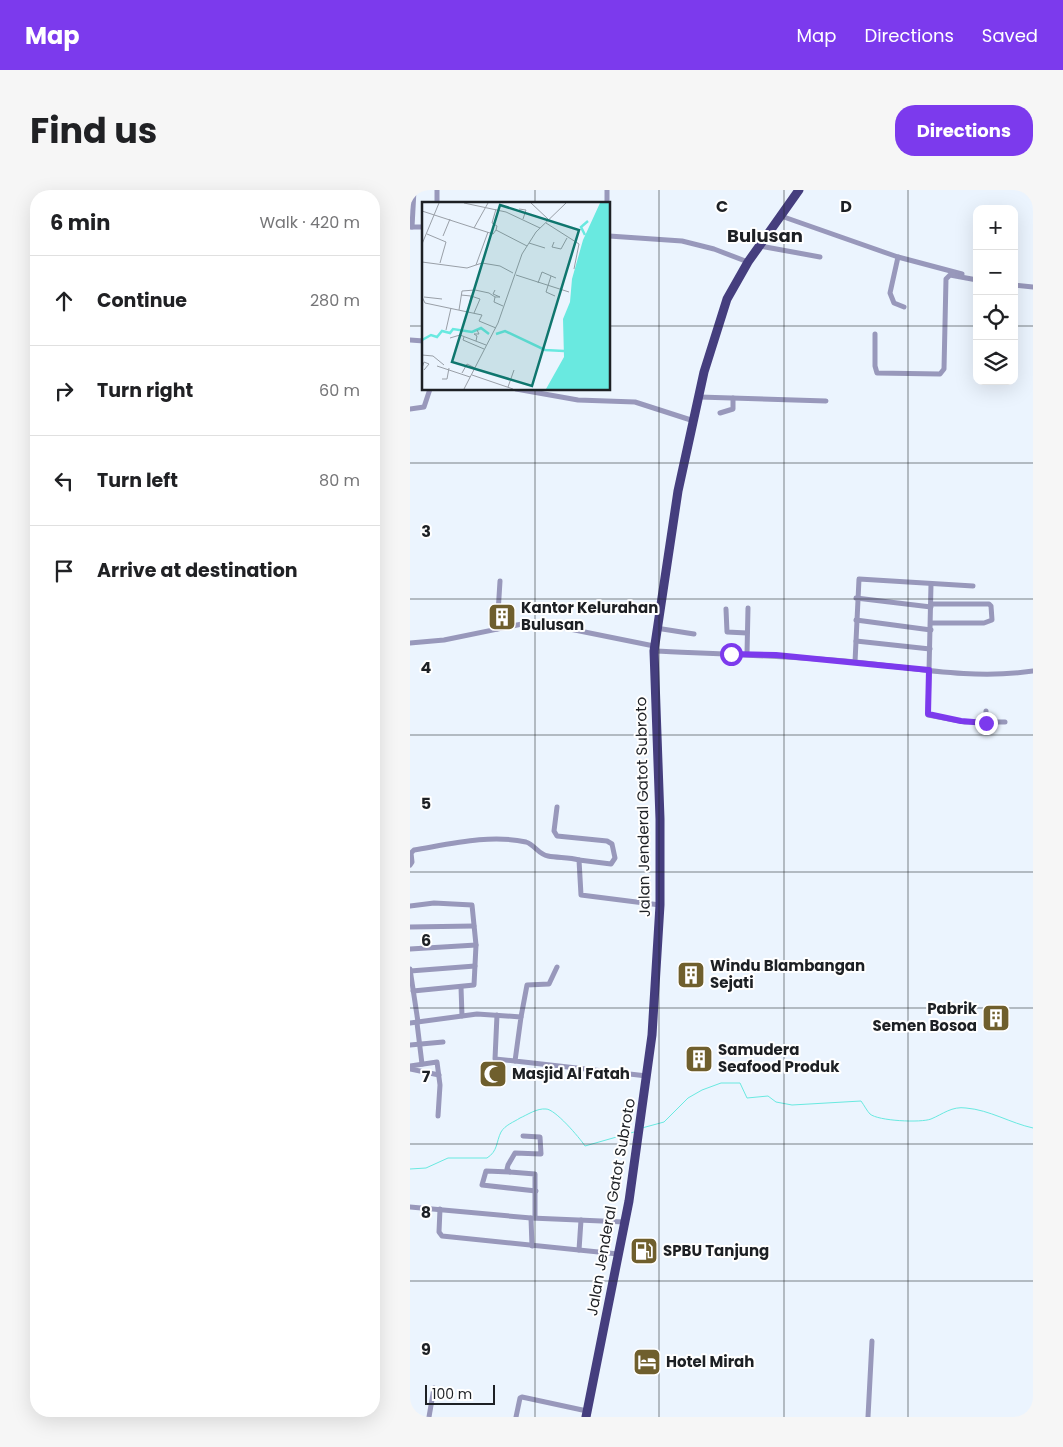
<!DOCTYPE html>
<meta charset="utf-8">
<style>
:root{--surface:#fff;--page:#f6f6f6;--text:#202124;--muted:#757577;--line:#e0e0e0;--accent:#7c3aed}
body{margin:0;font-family:Poppins,sans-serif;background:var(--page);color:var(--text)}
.controls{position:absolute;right:15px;top:15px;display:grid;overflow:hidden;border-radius:10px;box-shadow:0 5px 20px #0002}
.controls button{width:45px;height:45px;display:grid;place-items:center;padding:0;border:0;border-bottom:1px solid var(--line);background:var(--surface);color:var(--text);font:25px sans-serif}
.scale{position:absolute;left:15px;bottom:12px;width:70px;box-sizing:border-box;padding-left:5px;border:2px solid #1d2024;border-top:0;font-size:14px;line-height:18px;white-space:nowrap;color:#1d2024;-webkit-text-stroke:4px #fff;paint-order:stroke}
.stop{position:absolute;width:15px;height:15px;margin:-11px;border:4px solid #7c3aed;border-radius:50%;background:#fff}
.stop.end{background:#7c3aed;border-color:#fff;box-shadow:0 1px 5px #0008}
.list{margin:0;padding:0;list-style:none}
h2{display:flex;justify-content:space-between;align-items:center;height:65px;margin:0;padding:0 20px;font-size:21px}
h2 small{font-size:16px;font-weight:400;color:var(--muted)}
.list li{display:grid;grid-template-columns:32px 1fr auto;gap:15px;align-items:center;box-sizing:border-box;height:90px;padding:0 20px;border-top:1px solid var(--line)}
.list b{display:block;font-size:19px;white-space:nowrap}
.list em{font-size:16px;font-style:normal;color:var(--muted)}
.icon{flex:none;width:28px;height:28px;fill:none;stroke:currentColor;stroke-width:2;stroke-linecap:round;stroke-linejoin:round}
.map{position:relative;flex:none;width:623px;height:1227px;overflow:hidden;border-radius:20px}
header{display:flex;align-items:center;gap:30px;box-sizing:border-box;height:70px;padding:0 25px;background:var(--accent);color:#fff}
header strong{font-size:24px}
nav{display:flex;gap:28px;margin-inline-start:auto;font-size:18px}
.intro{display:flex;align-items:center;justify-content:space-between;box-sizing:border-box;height:120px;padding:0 30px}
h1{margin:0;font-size:35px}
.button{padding:12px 22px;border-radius:20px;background:var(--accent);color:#fff;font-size:18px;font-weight:700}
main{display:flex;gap:30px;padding:0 30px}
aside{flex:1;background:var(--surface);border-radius:20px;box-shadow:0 5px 20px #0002}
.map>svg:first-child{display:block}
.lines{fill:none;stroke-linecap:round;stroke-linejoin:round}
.stream{stroke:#69e9e0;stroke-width:1}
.minor{stroke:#9898bb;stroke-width:5}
.trunk{stroke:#453e7e;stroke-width:9}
.route{stroke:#7c3aed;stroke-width:6}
.grid{fill:none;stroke:#1d2024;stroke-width:1;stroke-opacity:0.55}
.labels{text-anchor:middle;stroke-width:4;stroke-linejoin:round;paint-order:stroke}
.poi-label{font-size:15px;font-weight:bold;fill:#1d2024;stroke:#fff;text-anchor:start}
.street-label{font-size:15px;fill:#1d2024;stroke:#fff}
.quarter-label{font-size:18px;font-weight:bold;fill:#1d2024;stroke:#fff}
.inset-river{fill:none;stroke:#69e9e0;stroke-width:2.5}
.inset-road{fill:none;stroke:#999fa7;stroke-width:1}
.view{fill:#0f766e;fill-opacity:0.15;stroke:#0f766e;stroke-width:2.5}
.inset-edge{fill:none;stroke:#1d2024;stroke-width:2.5}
.grid-label{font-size:16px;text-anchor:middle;font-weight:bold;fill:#1d2024;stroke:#fff;stroke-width:4;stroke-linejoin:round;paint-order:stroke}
</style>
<header>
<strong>Map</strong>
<nav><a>Map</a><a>Directions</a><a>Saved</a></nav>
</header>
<div class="intro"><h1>Find us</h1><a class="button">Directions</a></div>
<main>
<aside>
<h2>6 min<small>Walk · 420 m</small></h2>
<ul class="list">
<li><svg class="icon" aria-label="ahead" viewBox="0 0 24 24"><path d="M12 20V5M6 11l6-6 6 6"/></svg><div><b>Continue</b></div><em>280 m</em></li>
<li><svg class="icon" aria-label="right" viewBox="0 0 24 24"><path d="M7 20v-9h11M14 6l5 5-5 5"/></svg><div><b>Turn right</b></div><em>60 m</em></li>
<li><svg class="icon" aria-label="left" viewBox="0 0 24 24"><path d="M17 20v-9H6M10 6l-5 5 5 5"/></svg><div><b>Turn left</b></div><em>80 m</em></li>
<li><svg class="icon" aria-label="arrive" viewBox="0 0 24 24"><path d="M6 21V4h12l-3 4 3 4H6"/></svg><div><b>Arrive at destination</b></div></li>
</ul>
</aside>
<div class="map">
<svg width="623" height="1227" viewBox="0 0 623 1227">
<rect width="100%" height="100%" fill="#ebf4fe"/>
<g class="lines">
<g class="stream">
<path d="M 232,938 L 254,932 L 278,908 L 292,900 L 311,893 L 330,893 L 337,908 L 358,906 L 366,912 L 382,915 L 451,911 C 454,915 457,921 460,924 C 468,931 511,933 521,929 C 533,924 542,916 556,918 C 580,920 600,933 623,938"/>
<path d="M 0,979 L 16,978 L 38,968 L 77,968 C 88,961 86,952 91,942 C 95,935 104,932 110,928 C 117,925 127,918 136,919 C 145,919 169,947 175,956 L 224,942"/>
</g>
<g class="minor">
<path d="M 197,0 L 197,14"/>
<path d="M 27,14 L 27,0"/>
<path d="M 371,26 L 488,67 L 552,84"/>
<path d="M 0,37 L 14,37"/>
<path d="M 2,37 L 4,0"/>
<path d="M 199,46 L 272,51 L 304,59 L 338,72"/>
<path d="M 350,56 L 410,67"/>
<path d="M 488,67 L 480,103 L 484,113 L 494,117"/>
<path d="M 604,95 L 623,97"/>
<path d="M 465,144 L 465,176 L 467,183 L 530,184 L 534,179 L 536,89 L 540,85 L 567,90"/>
<path d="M 0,150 L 14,151"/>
<path d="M 106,199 L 168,210 L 225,212 L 284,231"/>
<path d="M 289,207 L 416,211"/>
<path d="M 0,219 L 14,217 L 20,199"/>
<path d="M 310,223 L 323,219 L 323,208"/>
<path d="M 521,394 L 518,525 L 555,532 L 595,532"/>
<path d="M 446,408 L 521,417"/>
<path d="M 521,414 L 579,414 L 581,416 L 582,430 L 574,433 L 521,433"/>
<path d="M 316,419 L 317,442 L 337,443"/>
<path d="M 446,430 L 521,440"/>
<path d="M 246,438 L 284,444"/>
<path d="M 87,439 L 90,391"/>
<path d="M 446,451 L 520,459"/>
<path d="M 0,453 L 34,450 L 112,434 L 135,434 L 244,456"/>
<path d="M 244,461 C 311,464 378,466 445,472 C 504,478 564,490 623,481"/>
<path d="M 337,464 L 338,418"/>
<path d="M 445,472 L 449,389 L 563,396"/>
<path d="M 576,533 L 576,521"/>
<path d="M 147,617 L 144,641 L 147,646 L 197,651 L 202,654 L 205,668 L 201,674 L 169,670"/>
<path d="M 0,675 L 2,672 L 1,663 L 4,660 C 40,654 80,644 116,652 C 125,655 128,664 138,666 C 148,668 159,667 169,670 L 171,705 L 250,715"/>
<path d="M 0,716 L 24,713 L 62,715 L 66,755 L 64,795 L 3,801"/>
<path d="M 0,737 L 64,736"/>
<path d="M 0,759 L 66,755"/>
<path d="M 0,779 L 8,832"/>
<path d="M 0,781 L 65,776"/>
<path d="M 51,797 L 52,826"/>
<path d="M 87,825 L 85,869 L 105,871"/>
<path d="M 111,827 L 117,795 L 139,794 L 147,777"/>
<path d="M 0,833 L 67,824 L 111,827 L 105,871 L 237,886"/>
<path d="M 7,833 L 12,874"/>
<path d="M 0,855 L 33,852"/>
<path d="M 0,876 L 27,872 L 30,895 L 28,926"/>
<path d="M 0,879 L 29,885"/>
<path d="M 113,946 L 130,947 L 131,964 L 105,963 L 98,975 L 97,979 L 100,982 L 125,984 L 125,1027"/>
<path d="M 100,982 L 76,981 L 72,995 L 126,1001"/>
<path d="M 0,1017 L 121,1028 L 215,1032"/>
<path d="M 30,1019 L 29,1042 L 32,1046 L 208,1064"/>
<path d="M 121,1028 L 122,1056"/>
<path d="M 169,1060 L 171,1030"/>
<path d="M 19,1227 L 24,1198"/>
<path d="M 106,1227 L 110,1208 L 112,1207 L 177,1221"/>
<path d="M 458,1227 L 462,1151"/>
</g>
<path class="trunk" d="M 176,1227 L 219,1011 L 242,845 L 250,715 L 250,629 L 244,461 L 268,301 L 294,182 L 317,109 L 338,72 L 389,0"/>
</g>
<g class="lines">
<path class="route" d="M 321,464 L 366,465 L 519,480 L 518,524 L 551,531 L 576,533"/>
</g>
<path class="grid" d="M 125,0 L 125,14M 249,0 L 249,1227M 374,0 L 374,1227M 498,0 L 498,1227M 0,136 L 14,136M 199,136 L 567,136M 604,136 L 623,136M 125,199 L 125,1227M 0,273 L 623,273M 0,409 L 623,409M 0,545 L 623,545M 0,682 L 623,682M 0,818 L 623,818M 0,954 L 623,954M 0,1091 L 623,1091"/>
<defs>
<symbol id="building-square" viewBox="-11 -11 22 22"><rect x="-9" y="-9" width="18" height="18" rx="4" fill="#6f5f2d" stroke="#fff"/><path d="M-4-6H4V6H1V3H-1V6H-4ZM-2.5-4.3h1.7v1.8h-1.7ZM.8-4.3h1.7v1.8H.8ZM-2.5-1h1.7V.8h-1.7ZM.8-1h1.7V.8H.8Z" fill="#fff"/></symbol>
<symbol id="mosque-square" viewBox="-11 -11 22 22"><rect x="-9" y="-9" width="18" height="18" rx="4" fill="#6f5f2d" stroke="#fff"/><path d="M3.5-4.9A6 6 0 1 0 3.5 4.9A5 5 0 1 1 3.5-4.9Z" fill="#fff"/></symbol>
<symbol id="fuel-square" viewBox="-11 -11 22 22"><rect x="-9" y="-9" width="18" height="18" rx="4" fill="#6f5f2d" stroke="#fff"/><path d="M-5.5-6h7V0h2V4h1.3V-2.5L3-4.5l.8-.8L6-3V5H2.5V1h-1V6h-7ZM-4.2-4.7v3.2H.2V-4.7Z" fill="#fff"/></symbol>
<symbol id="hotel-square" viewBox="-11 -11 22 22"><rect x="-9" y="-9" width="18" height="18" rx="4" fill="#6f5f2d" stroke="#fff"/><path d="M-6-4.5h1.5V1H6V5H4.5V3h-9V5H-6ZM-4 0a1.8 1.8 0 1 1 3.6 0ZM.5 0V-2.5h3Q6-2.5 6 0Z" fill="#fff"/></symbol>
</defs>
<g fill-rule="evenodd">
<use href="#building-square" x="76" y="411" width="32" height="32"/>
<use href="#building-square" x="265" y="769" width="32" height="32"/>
<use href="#building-square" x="570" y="812" width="32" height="32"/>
<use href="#building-square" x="273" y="853" width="32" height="32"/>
<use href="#mosque-square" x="67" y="868" width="32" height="32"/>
<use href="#fuel-square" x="218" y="1045" width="32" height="32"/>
<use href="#hotel-square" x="221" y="1156" width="32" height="32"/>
</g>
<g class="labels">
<g class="poi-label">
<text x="111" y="423">Kantor Kelurahan<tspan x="111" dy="17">Bulusan</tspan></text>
<text x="300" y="781">Windu Blambangan<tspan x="300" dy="17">Sejati</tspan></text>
<text x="567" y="824" text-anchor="end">Pabrik<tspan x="567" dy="17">Semen Bosoa</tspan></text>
<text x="308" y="865">Samudera<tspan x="308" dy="17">Seafood Produk</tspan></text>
<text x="102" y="889">Masjid Al Fatah</text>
<text x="253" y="1066">SPBU Tanjung</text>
<text x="256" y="1177">Hotel Mirah</text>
</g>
<g class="street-label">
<text transform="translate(233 617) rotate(-91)" y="5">Jalan Jenderal Gatot Subroto</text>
<text transform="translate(201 1017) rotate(-80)" y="5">Jalan Jenderal Gatot Subroto</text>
</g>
<g class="quarter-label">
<text x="355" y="52">Bulusan</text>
</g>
</g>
<g transform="translate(12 12)">
<rect width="188" height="188" fill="#ebf4fe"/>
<path d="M 178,1 L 187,1 L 187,187 L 124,187 L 142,155 L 141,117 L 148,100 L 150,77 L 161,38 Z" fill="#69e9e0"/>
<path class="inset-river" d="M 163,33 L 159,25 L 166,19M 74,132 L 83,129 L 123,148 L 142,149M 0,138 L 9,133 L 15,135 L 20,129 L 28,131 L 31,127 L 50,130 L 59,126 L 67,132"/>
<path class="inset-road" d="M 42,1 L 84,10 L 118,26M 109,1 L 126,17M 97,7 L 104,8 L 101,17M 0,9 L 71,32 L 74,28 L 105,44M 124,21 L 157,42 L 152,67M 52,26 L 66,1M 74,28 L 75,24 L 70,21 L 74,7M 5,32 L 24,40 L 18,61M 21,34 L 28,17M 132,40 L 130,45 L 139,47 L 145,36M 107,41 L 123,46M 0,42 L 17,1M 0,60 L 45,66 L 60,61 L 78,64 L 91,71M 54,63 L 66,30M 94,73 L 147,90M 129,74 L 124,90 L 133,94M 116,81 L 120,70 L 134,76M 73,88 L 71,92 L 78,95 L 73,95M 39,93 L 49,94 L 46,110M 49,94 L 58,97 L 52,111M 0,95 L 3,101 L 60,113 L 57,119 L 74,126M 2,95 L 20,97M 37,108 L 40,89 L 53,88 L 67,91 L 73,95 L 72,100 L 81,104M 24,128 L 29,106M 42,135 L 41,138 L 62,147M 28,136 L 38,133 L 64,143M 54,139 L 55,134 L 52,132 L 57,132 L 55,128M 0,153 L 11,154 L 22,163M 15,164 L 48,175M 0,166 L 2,160 L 7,162 L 2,168M 40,171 L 45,162 L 53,166M 50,173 L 91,187M 20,177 L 25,177 L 27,166M 86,185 L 92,168M 42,187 L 76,121 L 100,52 L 114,30 L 144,1"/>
<path class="view" d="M 78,3 L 157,28 L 110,184 L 30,160 Z"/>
<rect width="188" height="188" class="inset-edge"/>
</g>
<g class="grid-label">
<text x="312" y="22">C</text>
<text x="436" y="22">D</text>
<text x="16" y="347">3</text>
<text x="16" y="483">4</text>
<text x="16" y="619">5</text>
<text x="16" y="756">6</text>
<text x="16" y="892">7</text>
<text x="16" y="1028">8</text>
<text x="16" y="1165">9</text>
</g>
</svg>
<div class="controls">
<button>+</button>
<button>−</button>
<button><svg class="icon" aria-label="locate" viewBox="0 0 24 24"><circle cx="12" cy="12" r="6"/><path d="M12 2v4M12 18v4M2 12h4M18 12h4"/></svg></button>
<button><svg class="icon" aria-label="layers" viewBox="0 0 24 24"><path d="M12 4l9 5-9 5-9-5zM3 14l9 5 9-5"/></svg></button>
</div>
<div class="scale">100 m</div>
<div class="stop" style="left:321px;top:464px"></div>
<div class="stop end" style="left:576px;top:533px"></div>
</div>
</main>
